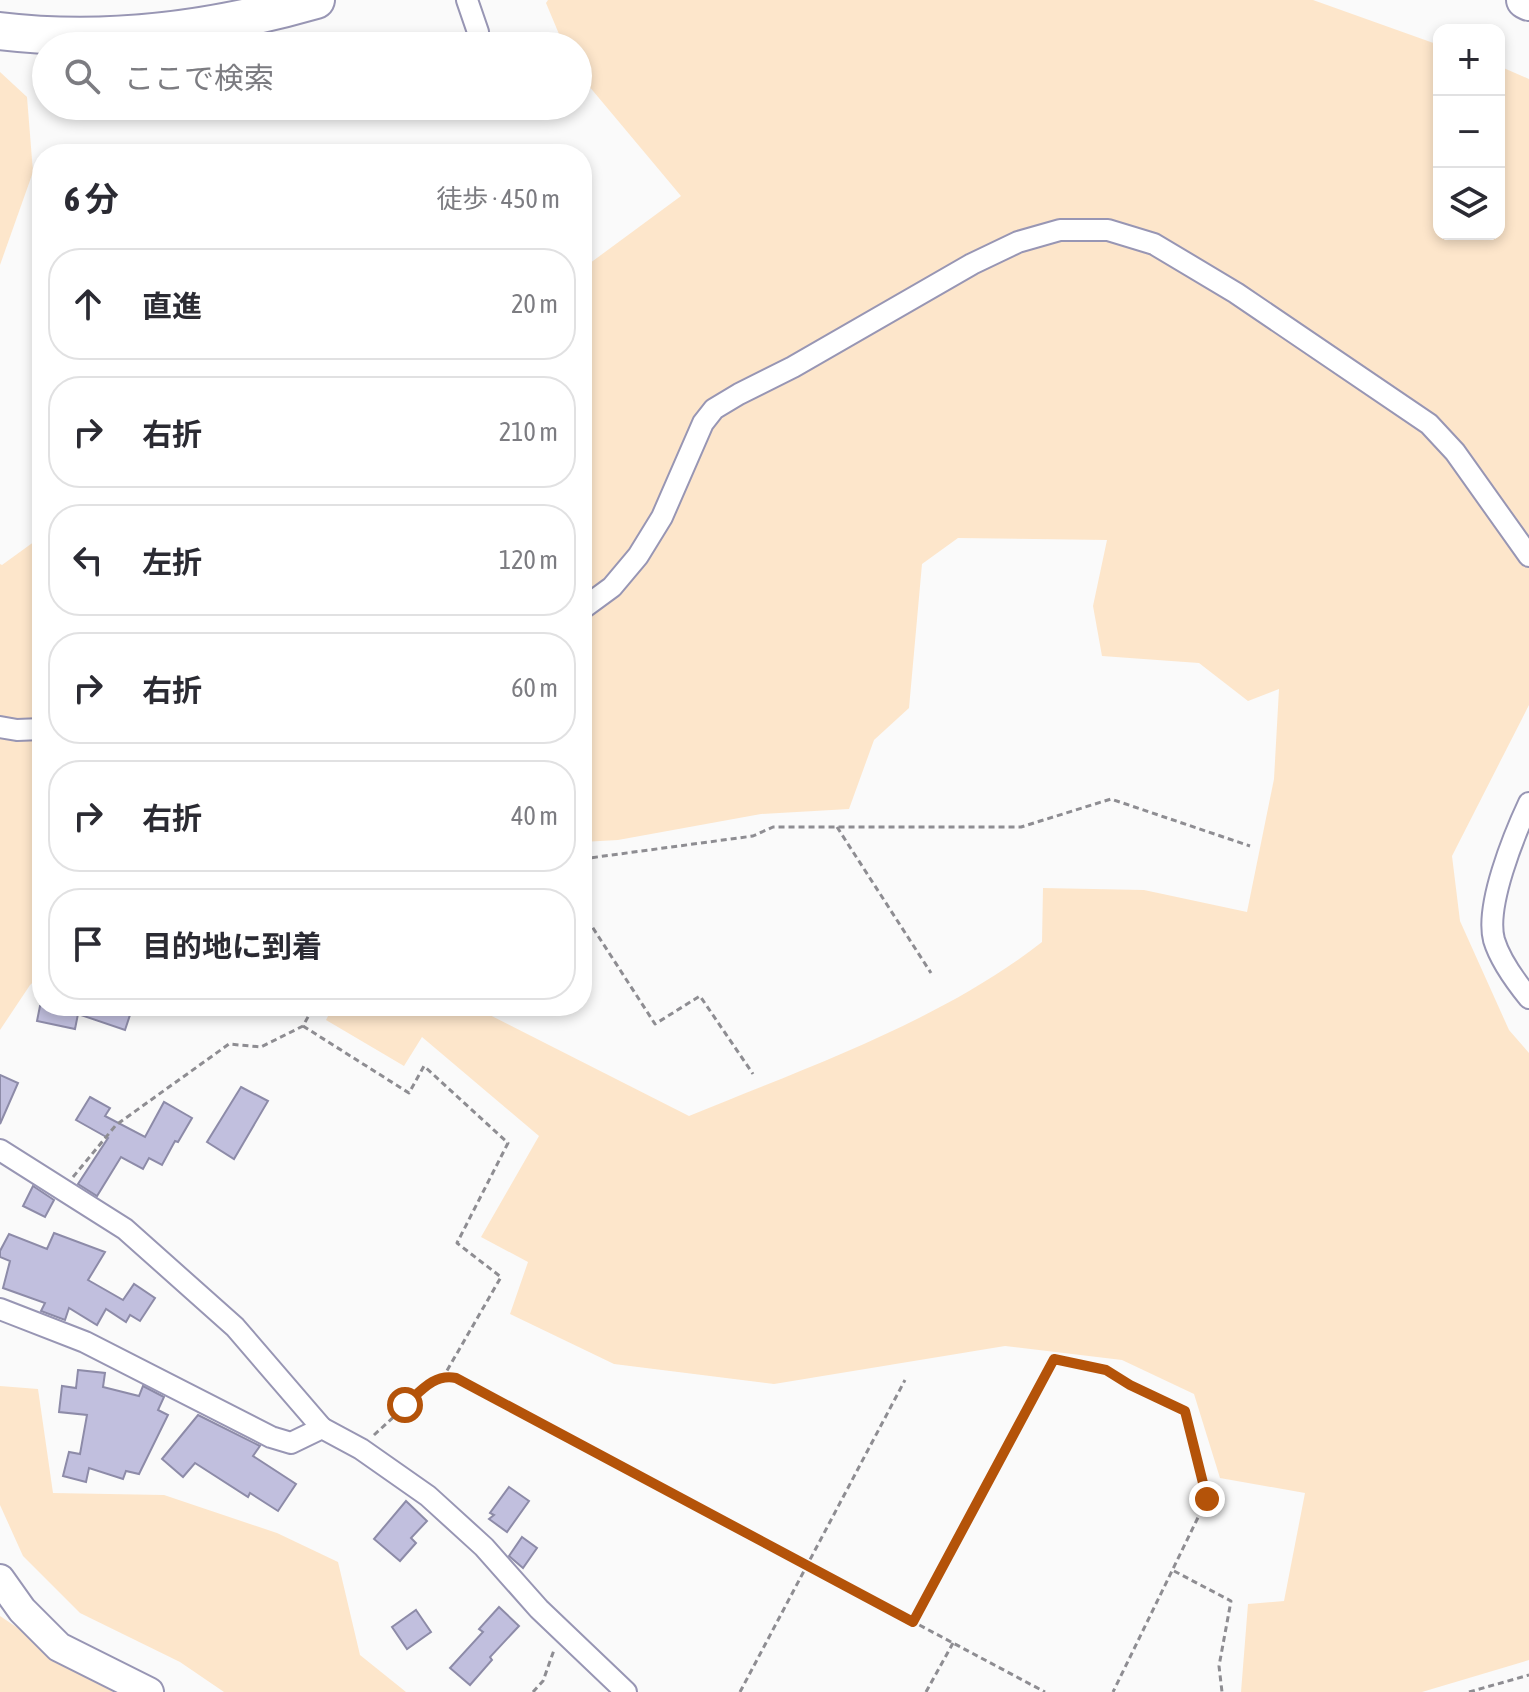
<!DOCTYPE html>
<html lang="ja">
<meta charset="utf-8">
<style>
:root{--surface:#fff;--page:#f2f2f3;--text:#2b2b33;--muted:#7c7c81;--line:#e1e1e2}
body{margin:0;font-family:"Asap Condensed","Noto Sans JP",sans-serif;background:var(--page);color:var(--text)}
.controls{position:absolute;right:24px;top:24px;display:grid;overflow:hidden;border-radius:16px;box-shadow:0 4px 12px #0003}
.controls button{width:72px;height:72px;display:grid;place-items:center;padding:0;border:0;border-bottom:2px solid var(--line);background:var(--surface);color:var(--text);font:40px sans-serif}
.stop{position:absolute;width:24px;height:24px;margin:-18px;border:6px solid #b45309;border-radius:50%;background:#fff}
.stop.end{background:#b45309;border-color:#fff;box-shadow:0 2px 8px #0008}
.list{margin:0;padding:0;list-style:none}
h2{display:flex;justify-content:space-between;align-items:center;height:104px;margin:0;padding:0 32px;font-size:34px}
h2 small{font-size:26px;font-weight:400;color:var(--muted)}
.list li{display:grid;grid-template-columns:52px 1fr auto;gap:24px;align-items:center;box-sizing:border-box;height:112px;margin:0 16px 16px;padding:0 16px;border:2px solid var(--line);border-radius:32px}
.list b{display:block;font-size:30px;white-space:nowrap}
.list em{font-size:26px;font-style:normal;color:var(--muted)}
.icon{flex:none;width:44px;height:44px;fill:none;stroke:currentColor;stroke-width:2;stroke-linecap:round;stroke-linejoin:round}
.map{position:relative;flex:none;width:1529px;height:1692px;overflow:hidden}
.search{position:absolute;background:var(--surface);box-shadow:0 4px 12px #0003;left:32px;top:32px;width:560px;height:88px;display:flex;align-items:center;gap:20px;box-sizing:border-box;padding:0 28px;border-radius:44px;color:var(--muted);font-size:30px}
.panel{position:absolute;background:var(--surface);box-shadow:0 4px 12px #0003;left:32px;top:144px;width:560px;height:872px;border-radius:32px}
.map>svg:first-child{display:block}
.green{fill:#fde6cb}
.building{fill:#c1bfde;stroke:#8d8ba8;stroke-width:2}
.lines{fill:none;stroke-linecap:round;stroke-linejoin:round}
.street-casing{stroke:#9896b4;stroke-width:24}
.secondary-casing{stroke:#9896b4;stroke-width:32}
.highway-casing{stroke:#9896b4;stroke-width:40}
.path{stroke:#8e8d92;stroke-width:3;stroke-dasharray:6 4;stroke-linecap:butt}
.street{stroke:#fff;stroke-width:20}
.secondary{stroke:#fff;stroke-width:28}
.highway{stroke:#fff;stroke-width:36}
.route{stroke:#b45309;stroke-width:10}
</style>
<div class="map">
<svg width="1529" height="1692" viewBox="0 0 1529 1692">
<rect width="100%" height="100%" fill="#fafafa"/>
<g class="green">
<path d="M 548,0 L 1313,0 L 1439,45 L 1439,234 L 1499,234 L 1499,66 L 1529,79 L 1529,705 L 1452,856 L 1460,921 L 1509,1030 L 1529,1053 L 1529,1660 L 1422,1692 L 1241,1692 L 1248,1604 L 1284,1601 L 1305,1493 L 1220,1478 L 1194,1394 L 1122,1360 L 1005,1346 L 774,1384 L 614,1364 L 510,1314 L 528,1262 L 481,1237 L 539,1136 L 422,1037 L 404,1066 L 326,1020 L 333,1006 L 472,1006 L 689,1116 C 808,1067 941,1021 1042,942 L 1043,888 L 1144,890 L 1247,912 L 1274,779 L 1279,689 L 1248,701 L 1199,663 L 1102,656 L 1093,606 L 1107,540 L 958,538 L 922,564 L 909,708 L 874,740 L 849,809 L 761,814 L 618,840 L 582,842 L 582,269 L 681,196 L 578,73 L 578,46 L 564,46 L 546,3 Z"/>
<path d="M 0,72 L 27,97 L 33,172 L 0,265 Z"/>
<path d="M 42,536 L 42,974 L 30,985 L 0,1030 L 0,564 L 2,565 Z"/>
<path d="M 0,1386 L 38,1389 L 53,1493 L 164,1495 L 277,1533 L 338,1562 L 360,1655 L 406,1692 L 224,1692 L 180,1662 L 80,1613 L 23,1556 L 0,1505 Z"/>
<path d="M 0,1616 L 98,1682 L 113,1692 L 0,1692 Z"/>
</g>
<g class="building">
<path d="M 40,1006 L 133,1006 L 125,1030 L 78,1014 L 75,1029 L 37,1021 Z"/>
<path d="M 0,1075 L 18,1083 L 0,1124 Z"/>
<path d="M 241,1087 L 268,1101 L 234,1159 L 207,1142 Z"/>
<path d="M 90,1097 L 110,1108 L 105,1116 L 145,1137 L 164,1102 L 192,1118 L 178,1142 L 175,1141 L 162,1165 L 149,1158 L 143,1169 L 121,1157 L 97,1196 L 78,1184 L 108,1138 L 76,1120 Z"/>
<path d="M 33,1186 L 54,1200 L 45,1217 L 23,1206 Z"/>
<path d="M 54,1233 L 105,1252 L 88,1280 L 123,1300 L 134,1284 L 155,1298 L 140,1321 L 130,1315 L 126,1322 L 106,1309 L 97,1325 L 69,1308 L 65,1320 L 41,1311 L 45,1303 L 3,1288 L 10,1261 L 0,1257 L 0,1251 L 9,1234 L 47,1249 Z"/>
<path d="M 78,1370 L 105,1373 L 103,1387 L 139,1396 L 143,1386 L 164,1397 L 158,1410 L 168,1415 L 139,1474 L 126,1471 L 123,1479 L 89,1468 L 86,1482 L 63,1476 L 69,1452 L 80,1454 L 87,1415 L 59,1412 L 62,1386 L 76,1388 Z"/>
<path d="M 198,1415 L 260,1446 L 253,1456 L 296,1484 L 278,1511 L 250,1493 L 248,1497 L 195,1463 L 183,1477 L 162,1459 Z"/>
<path d="M 509,1487 L 529,1501 L 507,1532 L 489,1519 L 494,1515 L 490,1513 Z"/>
<path d="M 406,1501 L 427,1521 L 411,1538 L 416,1543 L 400,1561 L 374,1539 Z"/>
<path d="M 522,1537 L 537,1548 L 523,1568 L 509,1556 Z"/>
<path d="M 499,1607 L 519,1626 L 490,1657 L 492,1660 L 470,1685 L 450,1668 L 483,1632 L 479,1629 Z"/>
<path d="M 416,1610 L 431,1632 L 407,1649 L 392,1627 Z"/>
</g>
<g class="lines">
<defs>
<g id="street">
<path d="M 467,0 L 478,32"/>
<path d="M 582,609 L 612,587 L 638,556 L 662,517 L 703,423 L 714,409 L 739,394 L 793,367 L 972,264 L 1018,242 L 1060,230 L 1108,230 L 1154,244 L 1236,293 L 1429,424 L 1455,452 L 1529,556"/>
<path d="M 0,727 L 17,730 L 42,729"/>
<path d="M 1529,803 C 1514,835 1485,906 1494,940 C 1500,960 1516,982 1529,998"/>
<path d="M 0,1150 L 125,1229 L 235,1327 L 322,1428"/>
<path d="M 0,1309 L 85,1342 L 271,1437 L 291,1443 L 322,1428 L 361,1449 L 428,1496 L 484,1547 L 539,1609 L 626,1692"/>
</g>
<path id="secondary" d="M 0,1579 L 22,1610 L 59,1647 L 149,1692"/>
<g id="highway">
<path d="M 1525,0 L 1529,2"/>
<path d="M 0,31 C 108,44 212,30 316,0"/>
</g>
</defs>
<use href="#street" class="street-casing"/>
<use href="#secondary" class="secondary-casing"/>
<use href="#highway" class="highway-casing"/>
<g class="path">
<path d="M 837,827 L 931,973"/>
<path d="M 582,859 L 753,836 L 773,827 L 1021,827 L 1111,799 L 1250,846"/>
<path d="M 582,911 L 655,1024 L 700,996 L 753,1074"/>
<path d="M 303,1026 L 409,1093 L 424,1066 L 508,1143 L 457,1243 L 501,1277 L 445,1374"/>
<path d="M 73,1177 L 116,1125 L 229,1044 L 261,1047 L 303,1026 L 314,1006"/>
<path d="M 374,1435 L 433,1381 L 444,1375 L 456,1378 L 1045,1692"/>
<path d="M 1174,1571 L 1231,1601 L 1219,1666 L 1222,1692"/>
<path d="M 914,1620 L 1054,1359 L 1106,1370 L 1130,1385 L 1185,1411 L 1207,1499 L 1113,1692"/>
<path d="M 533,1692 L 543,1681 L 554,1650"/>
<path d="M 740,1692 L 905,1380"/>
<path d="M 926,1692 L 953,1643"/>
<path d="M 1469,1692 L 1529,1675"/>
</g>
<use href="#street" class="street"/>
<use href="#secondary" class="secondary"/>
<use href="#highway" class="highway"/>
</g>
<g class="lines">
<path class="route" d="M 405,1405 C 420,1392 434,1373 456,1378 L 913,1622 L 1054,1359 L 1106,1370 L 1130,1385 L 1185,1411 L 1207,1499"/>
</g>
</svg>
<div class="controls">
<button>+</button>
<button>−</button>
<button><svg class="icon" aria-label="layers" viewBox="0 0 24 24"><path d="M12 4l9 5-9 5-9-5zM3 14l9 5 9-5"/></svg></button>
</div>
<div class="stop" style="left:405px;top:1405px"></div>
<div class="stop end" style="left:1207px;top:1499px"></div>
<div class="search"><svg class="icon" aria-label="search" viewBox="0 0 24 24"><circle cx="10" cy="10" r="6"/><path d="M15 15l6 6"/></svg>ここで検索</div>
<section class="panel">
<h2>6 分<small>徒歩 · 450 m</small></h2>
<ul class="list">
<li><svg class="icon" aria-label="ahead" viewBox="0 0 24 24"><path d="M12 20V5M6 11l6-6 6 6"/></svg><div><b>直進</b></div><em>20 m</em></li>
<li><svg class="icon" aria-label="right" viewBox="0 0 24 24"><path d="M7 20v-9h11M14 6l5 5-5 5"/></svg><div><b>右折</b></div><em>210 m</em></li>
<li><svg class="icon" aria-label="left" viewBox="0 0 24 24"><path d="M17 20v-9H6M10 6l-5 5 5 5"/></svg><div><b>左折</b></div><em>120 m</em></li>
<li><svg class="icon" aria-label="right" viewBox="0 0 24 24"><path d="M7 20v-9h11M14 6l5 5-5 5"/></svg><div><b>右折</b></div><em>60 m</em></li>
<li><svg class="icon" aria-label="right" viewBox="0 0 24 24"><path d="M7 20v-9h11M14 6l5 5-5 5"/></svg><div><b>右折</b></div><em>40 m</em></li>
<li><svg class="icon" aria-label="arrive" viewBox="0 0 24 24"><path d="M6 21V4h12l-3 4 3 4H6"/></svg><div><b>目的地に到着</b></div></li>
</ul>
</section>
</div>
